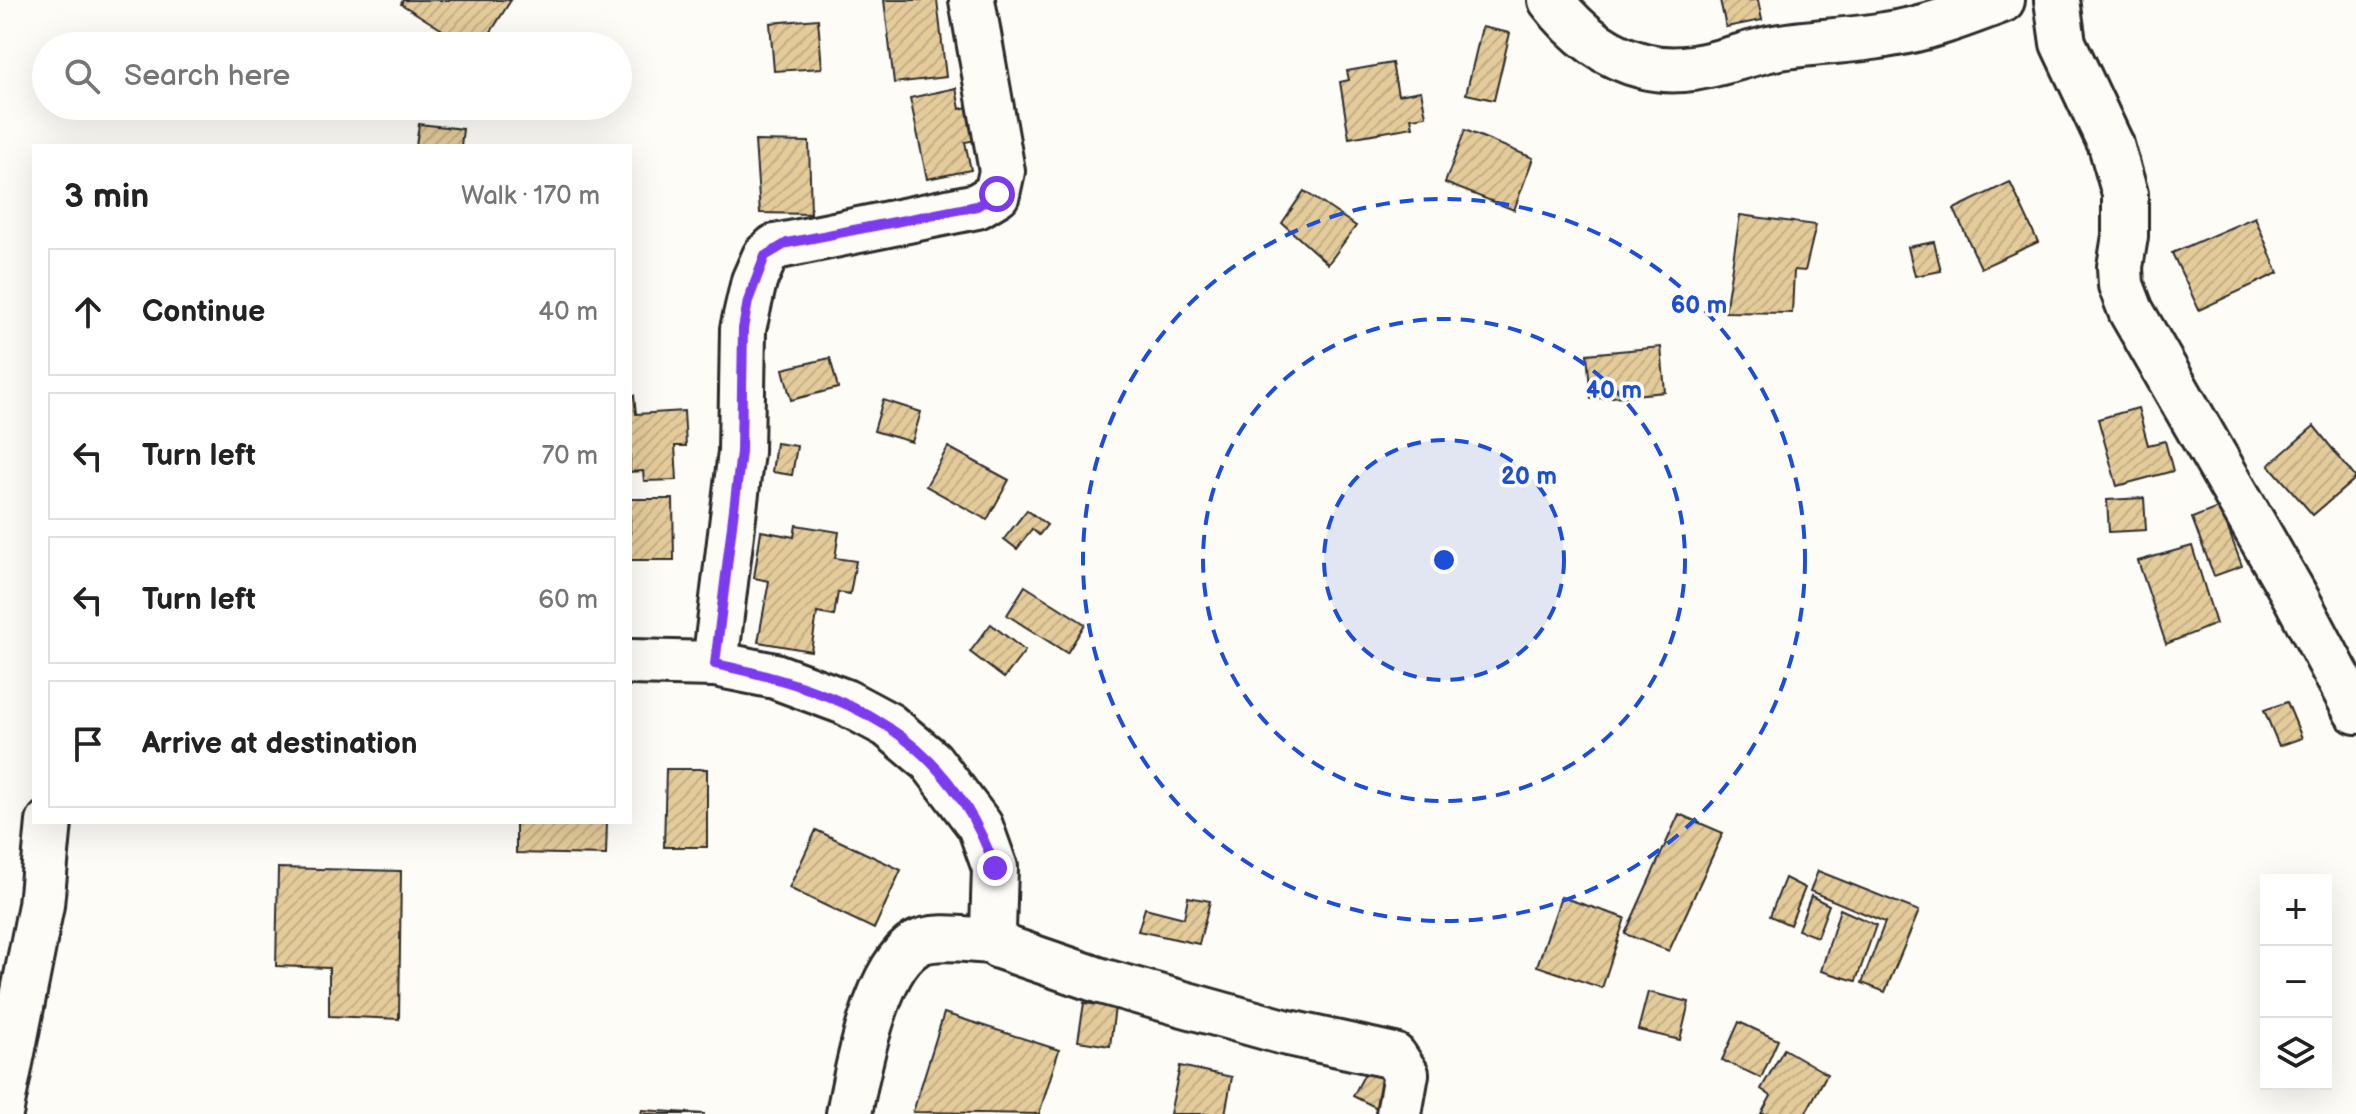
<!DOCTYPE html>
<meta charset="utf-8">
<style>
:root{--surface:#fff;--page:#f2f2f2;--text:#222;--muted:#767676;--line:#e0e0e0}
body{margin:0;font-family:"Balsamiq Sans",sans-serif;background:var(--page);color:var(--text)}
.controls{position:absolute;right:24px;bottom:24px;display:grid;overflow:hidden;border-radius:0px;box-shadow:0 8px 32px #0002}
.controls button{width:72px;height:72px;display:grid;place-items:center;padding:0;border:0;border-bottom:2px solid var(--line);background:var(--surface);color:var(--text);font:40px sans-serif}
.stop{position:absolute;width:24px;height:24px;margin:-18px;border:6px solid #7c3aed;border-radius:50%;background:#fff}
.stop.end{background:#7c3aed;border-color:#fff;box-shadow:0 2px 8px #0008}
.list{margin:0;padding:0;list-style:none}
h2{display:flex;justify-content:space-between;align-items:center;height:104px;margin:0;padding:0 32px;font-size:34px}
h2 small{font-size:26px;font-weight:400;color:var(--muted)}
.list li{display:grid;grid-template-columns:52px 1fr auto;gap:24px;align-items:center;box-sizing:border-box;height:128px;margin:0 16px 16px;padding:0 16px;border:2px solid var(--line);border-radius:0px}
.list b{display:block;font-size:30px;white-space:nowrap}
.list em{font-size:26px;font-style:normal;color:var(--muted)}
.icon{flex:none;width:44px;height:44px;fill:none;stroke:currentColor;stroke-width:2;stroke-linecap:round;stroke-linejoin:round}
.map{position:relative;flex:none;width:2356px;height:1114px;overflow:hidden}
.search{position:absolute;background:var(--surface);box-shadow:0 8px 32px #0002;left:32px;top:32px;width:600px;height:88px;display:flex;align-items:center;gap:20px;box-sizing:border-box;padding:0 28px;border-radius:44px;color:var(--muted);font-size:30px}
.panel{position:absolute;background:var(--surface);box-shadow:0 8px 32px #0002;left:32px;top:144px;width:600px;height:680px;border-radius:0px}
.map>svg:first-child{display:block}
.building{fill:url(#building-hatch);stroke:#2b2b2b;stroke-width:2}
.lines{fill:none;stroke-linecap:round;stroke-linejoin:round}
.minor-casing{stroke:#2b2b2b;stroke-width:50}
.minor{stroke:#fdfcf7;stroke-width:44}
.route{stroke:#7c3aed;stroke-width:10}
.ring{fill:none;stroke:#1d4ed8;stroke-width:4;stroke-dasharray:14 10}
.centre{fill:#1d4ed8;stroke:#fdfcf7;stroke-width:4}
.ring-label{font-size:24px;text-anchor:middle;font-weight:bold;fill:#1d4ed8;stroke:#fdfcf7;stroke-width:7;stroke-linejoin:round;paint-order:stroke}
</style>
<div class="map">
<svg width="2356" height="1114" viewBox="0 0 2356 1114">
<defs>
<pattern id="building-hatch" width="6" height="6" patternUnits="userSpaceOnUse" patternTransform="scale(2)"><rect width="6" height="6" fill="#e4cb9a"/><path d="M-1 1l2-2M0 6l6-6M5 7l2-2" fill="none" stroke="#c4ae85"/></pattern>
</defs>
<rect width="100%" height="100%" fill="#fdfcf7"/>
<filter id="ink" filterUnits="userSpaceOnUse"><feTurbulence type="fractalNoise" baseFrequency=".0125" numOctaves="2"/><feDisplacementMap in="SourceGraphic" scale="16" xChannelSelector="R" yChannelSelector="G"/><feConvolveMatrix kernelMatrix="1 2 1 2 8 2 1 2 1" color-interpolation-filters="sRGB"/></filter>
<g filter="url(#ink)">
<g class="building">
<path d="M 403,0 L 511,0 L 482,46 L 468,46 L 401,4 Z"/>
<path d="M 884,0 L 937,0 L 946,77 L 894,83 Z"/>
<path d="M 1720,0 L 1758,0 L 1762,20 L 1726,27 Z"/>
<path d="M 818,19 L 822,68 L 774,71 L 770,23 Z"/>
<path d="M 1482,27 L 1510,33 L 1494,100 L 1466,94 Z"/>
<path d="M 1392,63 L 1398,95 L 1421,91 L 1426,116 L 1411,118 L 1413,127 L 1349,138 L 1340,82 L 1349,80 L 1347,71 Z"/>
<path d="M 956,88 L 960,109 L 975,105 L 982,139 L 965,142 L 971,170 L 927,179 L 910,98 Z"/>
<path d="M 419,124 L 463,129 L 461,146 L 416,146 Z"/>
<path d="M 1465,130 L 1533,158 L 1514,210 L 1445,183 Z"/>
<path d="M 755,141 L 809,142 L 811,214 L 760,213 Z"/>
<path d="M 2010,182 L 2038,242 L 1981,268 L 1954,209 Z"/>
<path d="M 1304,191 L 1356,226 L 1328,264 L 1282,223 Z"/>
<path d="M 1740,215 L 1816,225 L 1805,271 L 1794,270 L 1792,313 L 1725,312 Z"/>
<path d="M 2255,217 L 2278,273 L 2199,310 L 2172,253 Z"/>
<path d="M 1934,242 L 1941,271 L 1915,276 L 1908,247 Z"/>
<path d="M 1661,347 L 1665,392 L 1591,399 L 1587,354 Z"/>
<path d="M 830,358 L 838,388 L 791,400 L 783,369 Z"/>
<path d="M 630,395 L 634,395 L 636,414 L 684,411 L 686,446 L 675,446 L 677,480 L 644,481 L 643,471 L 630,472 Z"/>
<path d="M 883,400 L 921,412 L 912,442 L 874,431 Z"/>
<path d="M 2138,408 L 2148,445 L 2165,441 L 2173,471 L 2117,486 L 2098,419 Z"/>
<path d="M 2314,426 L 2356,478 L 2313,515 L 2269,465 Z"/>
<path d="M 776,443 L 797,446 L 792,475 L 772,472 Z"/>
<path d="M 948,447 L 1009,480 L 987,520 L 926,486 Z"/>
<path d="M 2144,498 L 2146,530 L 2109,532 L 2107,500 Z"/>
<path d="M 630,499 L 673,499 L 674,560 L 630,560 Z"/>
<path d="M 2220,507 L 2242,566 L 2214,576 L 2192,518 Z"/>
<path d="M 1027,510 L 1047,525 L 1039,535 L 1032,529 L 1017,549 L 1004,539 Z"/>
<path d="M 796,525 L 839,532 L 835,558 L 856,561 L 850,594 L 838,592 L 834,616 L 817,613 L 811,651 L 758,642 L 769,581 L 754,578 L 761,531 L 794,537 Z"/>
<path d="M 2192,546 L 2216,624 L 2166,644 L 2138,561 Z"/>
<path d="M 1025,586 L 1085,624 L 1067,653 L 1007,615 Z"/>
<path d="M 991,624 L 1025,651 L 1004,678 L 970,652 Z"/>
<path d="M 2287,702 L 2302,738 L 2279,746 L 2264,710 Z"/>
<path d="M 666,769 L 707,769 L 707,847 L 664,847 Z"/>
<path d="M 1679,814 L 1723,833 L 1669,951 L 1625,934 Z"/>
<path d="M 516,822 L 607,822 L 606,855 L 516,853 Z"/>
<path d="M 816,830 L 901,870 L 874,929 L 789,888 Z"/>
<path d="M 278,868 L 401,871 L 399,1019 L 329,1016 L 329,968 L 276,966 Z"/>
<path d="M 1818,871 L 1919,911 L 1885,992 L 1862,983 L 1885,922 L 1810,891 Z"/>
<path d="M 1785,878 L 1805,888 L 1790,925 L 1770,916 Z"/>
<path d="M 1811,896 L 1829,905 L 1817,937 L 1798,930 Z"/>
<path d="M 1188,897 L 1210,901 L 1199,944 L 1138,931 L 1145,908 L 1184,918 Z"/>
<path d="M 1561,897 L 1625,918 L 1602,988 L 1537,966 Z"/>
<path d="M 1840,909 L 1876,925 L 1856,981 L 1821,971 Z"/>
<path d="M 1648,992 L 1689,1002 L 1680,1040 L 1638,1030 Z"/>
<path d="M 1084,1003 L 1115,1007 L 1110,1046 L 1078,1041 Z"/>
<path d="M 944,1013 L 1059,1050 L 1039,1114 L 913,1112 Z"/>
<path d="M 1739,1022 L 1778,1040 L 1761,1078 L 1722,1060 Z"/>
<path d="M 1784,1049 L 1827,1074 L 1805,1114 L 1761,1114 L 1771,1096 L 1761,1089 Z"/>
<path d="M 1370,1064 L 1393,1075 L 1377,1108 L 1353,1096 Z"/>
<path d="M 1180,1066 L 1232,1077 L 1225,1114 L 1170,1114 Z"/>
<path d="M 642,1110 L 705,1114 L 641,1114 Z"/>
</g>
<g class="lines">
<defs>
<g id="minor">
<path d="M 1551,0 C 1575,32 1604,56 1644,66 C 1688,77 1727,59 1769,49 C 1807,41 1847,42 1885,35 C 1926,29 1963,15 2002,0"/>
<path d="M 2057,0 L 2063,43 L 2111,145 L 2125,194 L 2125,236 L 2120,267 L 2121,285 L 2131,311 L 2296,598 L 2356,711"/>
<path d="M 630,662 L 715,664 L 775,676 L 845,702 L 888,725 L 931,761 L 980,826 L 995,868 L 993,930 L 999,946 L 1101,981 L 1284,1032 L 1394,1056 L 1406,1074 L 1399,1114"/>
<path d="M 715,664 L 741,452 L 743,329 L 754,281 L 765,256 L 775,247 L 977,206 L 997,194 L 1002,171 L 972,0"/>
<path d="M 0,1114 L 41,905 L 49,822"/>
<path d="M 849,1114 C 857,1071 876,968 916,944 C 935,933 974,941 996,941"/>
</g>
</defs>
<use href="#minor" class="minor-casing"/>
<use href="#minor" class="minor"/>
</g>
</g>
<g class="lines" filter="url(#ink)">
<path class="route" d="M 995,868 C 948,734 845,691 715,664 L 741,452 L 743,329 L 748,301 L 765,256 L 787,243 L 977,206 L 997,194"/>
</g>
<circle cx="1444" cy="560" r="120" fill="#1d4ed8" fill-opacity=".12"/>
<g class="ring">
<circle cx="1444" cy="560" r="120"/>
<circle cx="1444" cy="560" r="241"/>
<circle cx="1444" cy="560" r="361"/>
</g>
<circle cx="1444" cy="560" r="12" class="centre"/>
<g class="ring-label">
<text x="1699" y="313">60 m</text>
<text x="1614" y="398">40 m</text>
<text x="1529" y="484">20 m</text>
</g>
</svg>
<div class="controls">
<button>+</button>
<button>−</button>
<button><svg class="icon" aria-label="layers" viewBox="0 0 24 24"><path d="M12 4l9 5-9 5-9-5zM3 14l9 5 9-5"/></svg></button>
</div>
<div class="stop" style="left:997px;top:194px"></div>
<div class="stop end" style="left:995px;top:868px"></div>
<div class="search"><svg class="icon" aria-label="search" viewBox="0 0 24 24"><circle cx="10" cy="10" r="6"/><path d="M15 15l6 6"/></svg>Search here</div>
<section class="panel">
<h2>3 min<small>Walk · 170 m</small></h2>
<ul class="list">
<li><svg class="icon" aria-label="ahead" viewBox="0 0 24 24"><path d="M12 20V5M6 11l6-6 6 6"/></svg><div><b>Continue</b></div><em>40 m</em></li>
<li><svg class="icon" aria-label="left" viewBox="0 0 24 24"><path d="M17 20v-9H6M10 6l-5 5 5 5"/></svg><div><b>Turn left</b></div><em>70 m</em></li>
<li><svg class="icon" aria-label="left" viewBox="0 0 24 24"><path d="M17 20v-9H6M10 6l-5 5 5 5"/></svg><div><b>Turn left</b></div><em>60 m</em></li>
<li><svg class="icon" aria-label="arrive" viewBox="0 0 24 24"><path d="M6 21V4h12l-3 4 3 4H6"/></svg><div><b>Arrive at destination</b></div></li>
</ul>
</section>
</div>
